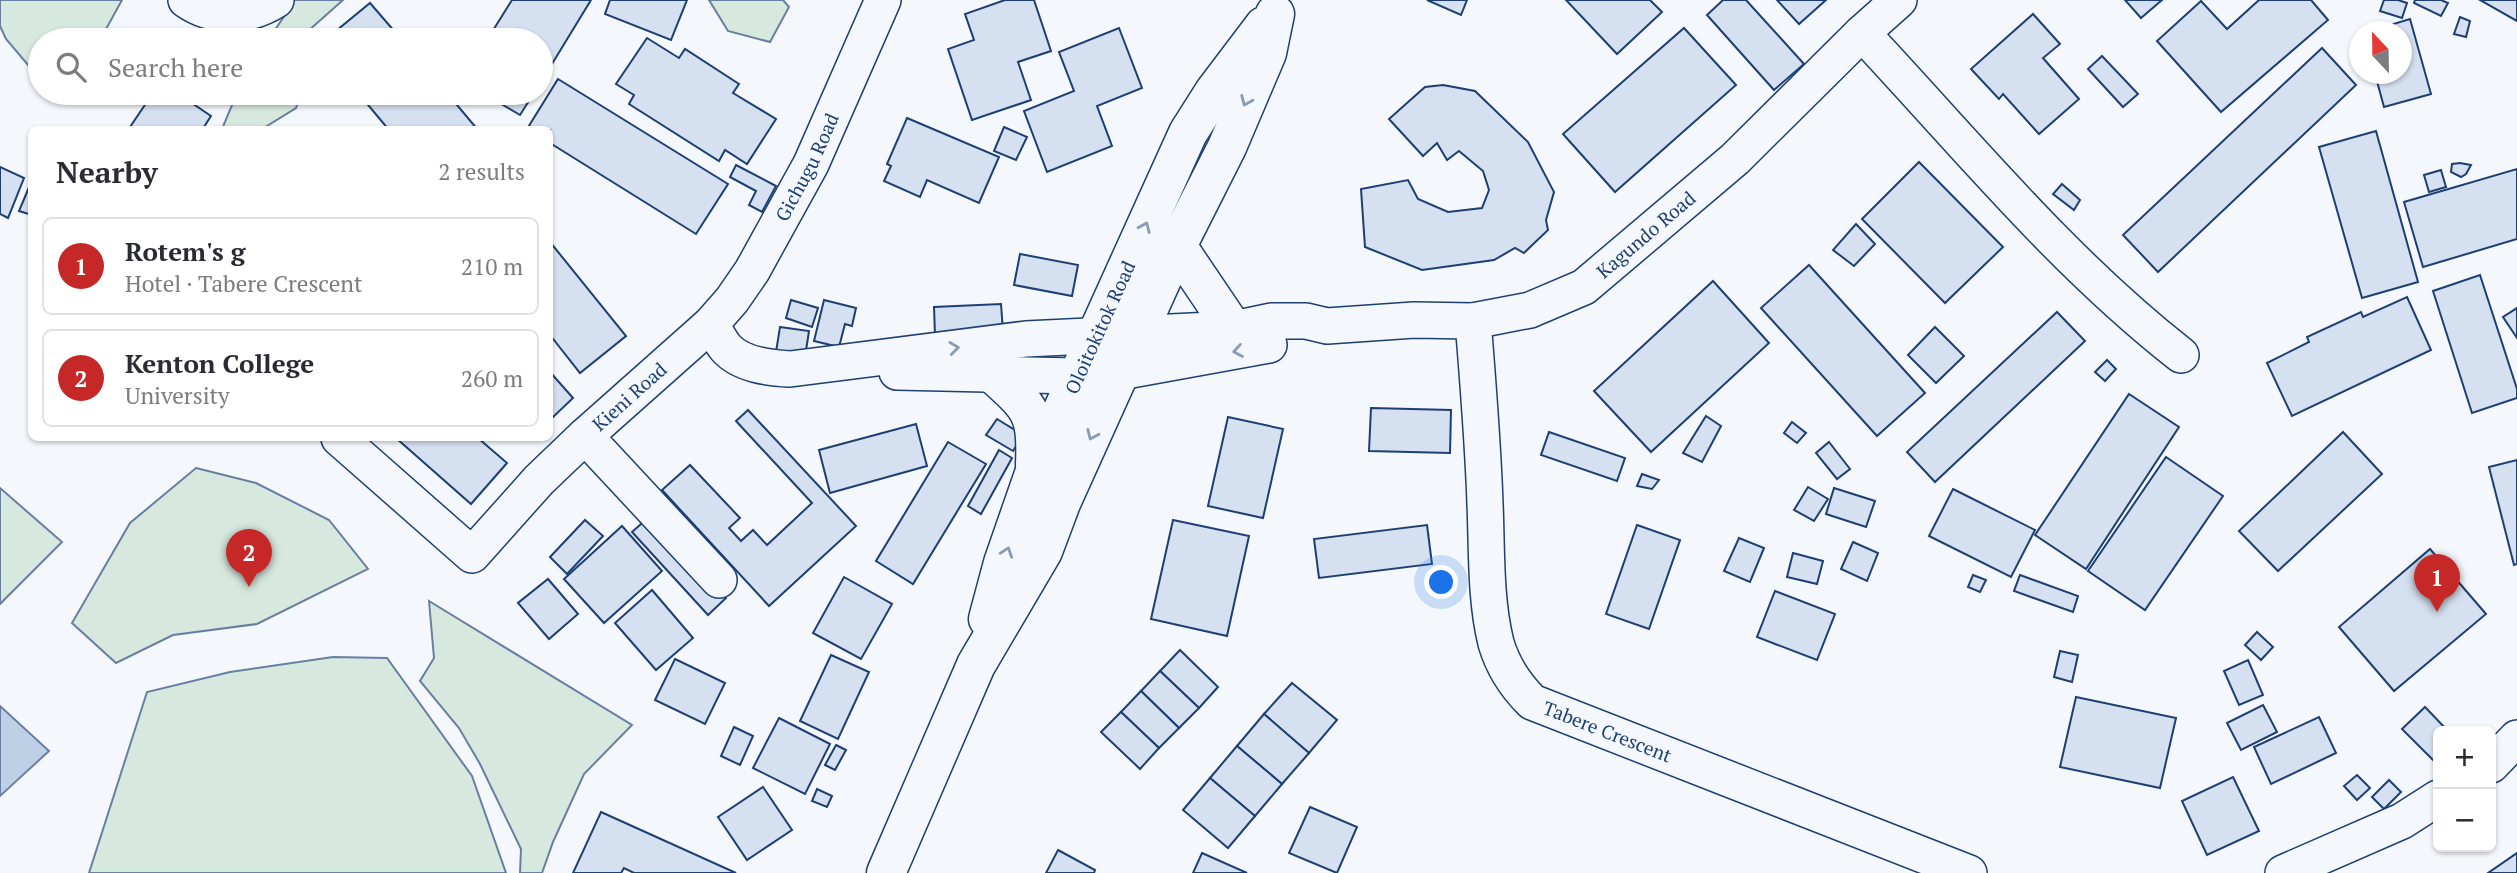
<!DOCTYPE html>
<meta charset="utf-8">
<style>
:root{--surface:#fff;--page:#f2f2f3;--text:#2b2b33;--muted:#7c7c81;--line:#e1e1e2;--accent:#c62828}
body{margin:0;font-family:"PT Serif",serif;background:var(--page);color:var(--text)}
.controls{position:absolute;right:21px;bottom:21px;display:grid;overflow:hidden;border-radius:10px;box-shadow:0 2px 5px #0004}
.controls button{width:63px;height:63px;display:grid;place-items:center;padding:0;border:0;border-bottom:2px solid var(--line);background:var(--surface);color:var(--text);font:35px sans-serif}
.compass{position:absolute;left:2349px;top:21px;width:63px;height:63px;border-radius:50%;background:var(--surface);box-shadow:0 2px 5px #0004;rotate:338deg}
.you{position:absolute;left:1442px;top:583px;width:24px;height:24px;margin:-18px;border:5px solid #fff;border-radius:50%;background:#1a73e8;box-shadow:0 0 0 10px #1a73e833}
.badge{display:grid;place-items:center;width:46px;height:46px;border-radius:50%;background:var(--accent);color:#fff;font-size:23px;font-weight:700}
.pin{position:absolute;translate:-50% -58px;filter:drop-shadow(0 2px 4px #0008)}
.pin::after{content:'';position:absolute;top:37px;width:24px;height:21px;background:inherit;clip-path:polygon(0 0,100% 0,50% 100%)}
.list{margin:0;padding:0;list-style:none}
h2{display:flex;justify-content:space-between;align-items:center;height:91px;margin:0;padding:0 28px;font-size:30px}
h2 small{font-size:23px;font-weight:400;color:var(--muted)}
.list li{display:grid;grid-template-columns:46px 1fr auto;gap:21px;align-items:center;box-sizing:border-box;height:98px;margin:0 14px 14px;padding:0 14px;border:2px solid var(--line);border-radius:10px}
.list b{display:block;font-size:26px;white-space:nowrap}
.list p{margin:0;font-size:23px;white-space:nowrap;color:var(--muted)}
.list em{font-size:23px;font-style:normal;color:var(--muted)}
.icon{flex:none;width:38px;height:38px;fill:none;stroke:currentColor;stroke-width:2;stroke-linecap:round;stroke-linejoin:round}
.map{position:relative;flex:none;width:2517px;height:873px;overflow:hidden}
.search{position:absolute;background:var(--surface);box-shadow:0 2px 5px #0004;left:28px;top:28px;width:525px;height:77px;display:flex;align-items:center;gap:18px;box-sizing:border-box;padding:0 24px;border-radius:38px;color:var(--muted);font-size:26px}
.panel{position:absolute;background:var(--surface);box-shadow:0 2px 5px #0004;left:28px;top:126px;width:525px;height:315px;border-radius:10px}
.map>svg:first-child{display:block}
.green{fill:#d7e8df;stroke:#687fa3;stroke-width:2}
.water{fill:#bed0e5;stroke:#687fa3;stroke-width:2}
.building{fill:#d5e0f0;stroke:#1d3f73;stroke-width:2}
.lines{fill:none;stroke-linecap:round;stroke-linejoin:round}
.minor-casing{stroke:#1d3f73;stroke-width:38}
.major-casing{stroke:#1d3f73;stroke-width:41}
.minor{stroke:#f4f7fb;stroke-width:35}
.major{stroke:#f4f7fb;stroke-width:38}
.oneway{stroke:#889bb7}
.labels{text-anchor:middle;stroke-width:5;stroke-linejoin:round;paint-order:stroke}
.street-label{font-size:19px;fill:#1d3f73;stroke:#f4f7fb}
</style>
<div class="map">
<svg width="2517" height="873" viewBox="0 0 2517 873">
<rect width="100%" height="100%" fill="#f4f7fb"/>
<g class="green">
<path d="M 0,0 L 122,0 L 100,40 L 40,40 L 40,79 L 6,39 L 0,26 Z"/>
<path d="M 234,0 L 343,0 L 298,40 L 268,40 L 285,15 Z"/>
<path d="M 709,0 L 783,0 L 789,7 L 770,42 L 728,31 Z"/>
<path d="M 237,93 L 301,93 L 296,108 L 262,129 L 222,129 Z"/>
<path d="M 196,468 L 256,483 L 329,520 L 368,569 L 257,624 L 173,635 L 116,663 L 72,623 L 130,523 Z"/>
<path d="M 0,488 L 62,542 L 0,604 Z"/>
<path d="M 429,601 L 632,725 L 584,774 L 553,842 L 542,873 L 520,873 L 521,849 L 480,764 L 459,728 L 420,681 L 434,658 Z"/>
<path d="M 333,657 L 387,658 L 472,776 L 506,873 L 89,873 L 147,692 L 230,672 Z"/>
</g>
<path class="water" d="M 0,706 L 49,751 L 0,796 Z"/>
<g class="building">
<path d="M 512,0 L 591,0 L 541,82 L 541,40 L 487,40 Z"/>
<path d="M 610,0 L 687,0 L 671,40 L 605,14 Z"/>
<path d="M 1005,0 L 1034,0 L 1051,51 L 1018,62 L 1031,100 L 972,120 L 948,49 L 974,40 L 965,14 Z"/>
<path d="M 1427,0 L 1467,0 L 1461,15 Z"/>
<path d="M 1566,0 L 1650,0 L 1662,12 L 1617,54 Z"/>
<path d="M 1723,0 L 1746,0 L 1804,64 L 1774,90 L 1707,15 Z"/>
<path d="M 1777,0 L 1826,0 L 1799,24 Z"/>
<path d="M 2125,0 L 2162,0 L 2141,18 Z"/>
<path d="M 2259,0 L 2311,0 L 2328,20 L 2221,112 L 2157,41 L 2201,1 L 2227,29 Z"/>
<path d="M 2384,0 L 2398,0 L 2407,3 L 2402,18 L 2380,11 Z"/>
<path d="M 2415,0 L 2441,0 L 2448,3 L 2441,16 L 2414,3 Z"/>
<path d="M 2480,0 L 2517,0 L 2517,21 Z"/>
<path d="M 370,3 L 402,40 L 325,40 Z"/>
<path d="M 2033,14 L 2060,44 L 2043,58 L 2079,99 L 2039,134 L 2003,94 L 1999,99 L 1971,69 Z"/>
<path d="M 2460,17 L 2470,21 L 2466,37 L 2454,34 Z"/>
<path d="M 2410,19 L 2431,94 L 2384,107 L 2375,74 L 2402,74 L 2402,32 L 2367,32 Z"/>
<path d="M 1119,28 L 1142,88 L 1097,106 L 1112,146 L 1047,172 L 1024,111 L 1074,91 L 1059,52 Z"/>
<path d="M 1684,28 L 1736,85 L 1615,192 L 1563,134 Z"/>
<path d="M 647,38 L 679,58 L 685,49 L 739,84 L 733,93 L 776,119 L 747,164 L 725,150 L 719,161 L 629,104 L 634,95 L 616,84 Z"/>
<path d="M 2322,48 L 2356,85 L 2158,272 L 2123,235 Z"/>
<path d="M 2102,56 L 2138,94 L 2123,107 L 2088,69 Z"/>
<path d="M 558,79 L 728,184 L 696,234 L 550,143 L 550,130 L 527,129 Z"/>
<path d="M 1443,85 L 1475,91 L 1528,142 L 1554,192 L 1546,220 L 1548,230 L 1524,253 L 1515,248 L 1494,260 L 1422,270 L 1365,247 L 1361,189 L 1408,180 L 1418,199 L 1448,212 L 1482,208 L 1489,190 L 1483,171 L 1459,151 L 1447,160 L 1437,143 L 1423,156 L 1389,119 L 1425,87 Z"/>
<path d="M 153,93 L 177,93 L 211,116 L 202,130 L 134,130 L 130,127 Z"/>
<path d="M 358,93 L 447,93 L 478,130 L 389,130 Z"/>
<path d="M 483,93 L 534,93 L 520,115 Z"/>
<path d="M 907,118 L 999,157 L 979,203 L 927,180 L 920,197 L 884,181 L 891,166 L 887,164 Z"/>
<path d="M 1004,127 L 1027,137 L 1016,160 L 994,151 Z"/>
<path d="M 2376,131 L 2418,282 L 2362,298 L 2319,147 Z"/>
<path d="M 1919,162 L 2003,247 L 1945,303 L 1862,219 Z"/>
<path d="M 2460,163 L 2471,165 L 2466,174 L 2461,177 L 2451,172 L 2452,164 Z"/>
<path d="M 736,165 L 776,186 L 762,212 L 749,205 L 756,191 L 730,177 Z"/>
<path d="M 0,167 L 24,178 L 8,218 L 0,214 Z"/>
<path d="M 2517,169 L 2517,239 L 2423,267 L 2404,202 Z"/>
<path d="M 2441,170 L 2446,187 L 2429,192 L 2424,175 Z"/>
<path d="M 32,180 L 32,215 L 19,211 Z"/>
<path d="M 2062,184 L 2080,200 L 2074,210 L 2053,194 Z"/>
<path d="M 1856,224 L 1875,244 L 1854,266 L 1833,250 Z"/>
<path d="M 550,242 L 626,336 L 580,373 L 550,335 Z"/>
<path d="M 1020,254 L 1078,265 L 1072,296 L 1014,285 Z"/>
<path d="M 1809,265 L 1925,393 L 1877,436 L 1761,308 Z"/>
<path d="M 2480,275 L 2517,389 L 2517,398 L 2472,413 L 2433,291 Z"/>
<path d="M 1713,281 L 1769,343 L 1651,452 L 1594,391 Z"/>
<path d="M 2407,297 L 2431,350 L 2292,416 L 2267,363 L 2309,342 L 2307,337 L 2361,312 L 2363,317 Z"/>
<path d="M 791,300 L 818,308 L 812,327 L 786,318 Z"/>
<path d="M 824,300 L 856,308 L 852,326 L 845,324 L 839,347 L 814,341 Z"/>
<path d="M 1001,304 L 1003,331 L 935,335 L 934,307 Z"/>
<path d="M 2517,308 L 2517,338 L 2503,317 Z"/>
<path d="M 2057,312 L 2085,341 L 1935,482 L 1907,452 Z"/>
<path d="M 780,327 L 809,331 L 805,357 L 776,352 Z"/>
<path d="M 1935,327 L 1964,356 L 1936,383 L 1908,355 Z"/>
<path d="M 2107,360 L 2116,369 L 2105,381 L 2095,372 Z"/>
<path d="M 550,372 L 573,398 L 550,420 Z"/>
<path d="M 2129,394 L 2179,427 L 2086,569 L 2035,535 Z"/>
<path d="M 1371,408 L 1451,410 L 1450,453 L 1369,451 Z"/>
<path d="M 748,410 L 856,526 L 769,606 L 662,490 L 690,465 L 740,518 L 729,528 L 741,541 L 753,530 L 767,545 L 812,503 L 736,421 Z"/>
<path d="M 1706,416 L 1721,426 L 1702,462 L 1683,453 Z"/>
<path d="M 1228,417 L 1283,429 L 1263,518 L 1208,506 Z"/>
<path d="M 997,419 L 1023,435 L 1013,451 L 986,435 Z"/>
<path d="M 1792,422 L 1806,433 L 1797,443 L 1784,433 Z"/>
<path d="M 916,424 L 927,466 L 830,493 L 819,450 Z"/>
<path d="M 1549,432 L 1625,458 L 1617,481 L 1541,455 Z"/>
<path d="M 2343,432 L 2382,474 L 2278,571 L 2239,531 Z"/>
<path d="M 396,438 L 478,438 L 507,463 L 471,504 Z"/>
<path d="M 948,442 L 986,464 L 913,584 L 876,561 Z"/>
<path d="M 1829,442 L 1850,469 L 1837,479 L 1816,453 Z"/>
<path d="M 999,450 L 1012,458 L 981,514 L 968,506 Z"/>
<path d="M 2166,457 L 2223,496 L 2145,610 L 2088,571 Z"/>
<path d="M 2517,460 L 2517,564 L 2514,565 L 2489,467 Z"/>
<path d="M 1642,474 L 1659,480 L 1652,489 L 1637,486 Z"/>
<path d="M 1808,487 L 1828,499 L 1814,521 L 1794,510 Z"/>
<path d="M 1834,488 L 1875,501 L 1866,527 L 1826,514 Z"/>
<path d="M 1953,489 L 2035,530 L 2011,577 L 1929,536 Z"/>
<path d="M 651,515 L 726,598 L 708,615 L 632,532 Z"/>
<path d="M 585,520 L 603,536 L 567,574 L 550,557 Z"/>
<path d="M 1173,520 L 1249,536 L 1227,636 L 1151,619 Z"/>
<path d="M 1427,525 L 1432,564 L 1319,578 L 1314,539 Z"/>
<path d="M 1637,525 L 1680,540 L 1649,629 L 1606,614 Z"/>
<path d="M 622,526 L 662,571 L 604,623 L 564,579 Z"/>
<path d="M 1739,538 L 1764,548 L 1750,582 L 1724,571 Z"/>
<path d="M 1853,542 L 1878,553 L 1867,581 L 1841,569 Z"/>
<path d="M 2430,549 L 2486,614 L 2394,691 L 2339,627 Z"/>
<path d="M 1793,553 L 1823,561 L 1817,584 L 1787,577 Z"/>
<path d="M 1973,575 L 1986,580 L 1980,592 L 1968,587 Z"/>
<path d="M 2020,575 L 2078,596 L 2073,612 L 2014,591 Z"/>
<path d="M 844,577 L 892,604 L 861,659 L 813,633 Z"/>
<path d="M 548,579 L 578,614 L 549,639 L 518,603 Z"/>
<path d="M 652,590 L 693,638 L 656,670 L 615,623 Z"/>
<path d="M 1775,591 L 1835,614 L 1817,660 L 1757,637 Z"/>
<path d="M 2257,632 L 2273,647 L 2261,660 L 2245,645 Z"/>
<path d="M 1180,650 L 1218,687 L 1199,708 L 1160,671 Z"/>
<path d="M 2060,651 L 2078,655 L 2072,682 L 2054,677 Z"/>
<path d="M 831,655 L 869,672 L 838,739 L 800,721 Z"/>
<path d="M 675,659 L 725,683 L 705,724 L 655,700 Z"/>
<path d="M 2248,660 L 2263,695 L 2239,705 L 2224,671 Z"/>
<path d="M 1160,671 L 1199,708 L 1179,728 L 1141,691 Z"/>
<path d="M 1292,683 L 1337,720 L 1309,753 L 1264,714 Z"/>
<path d="M 1141,691 L 1179,728 L 1159,748 L 1121,712 Z"/>
<path d="M 2076,697 L 2176,718 L 2160,788 L 2060,767 Z"/>
<path d="M 2263,705 L 2277,732 L 2241,750 L 2227,723 Z"/>
<path d="M 2425,707 L 2448,731 L 2438,731 L 2438,758 L 2435,762 L 2402,729 Z"/>
<path d="M 1121,712 L 1159,748 L 1140,769 L 1101,732 Z"/>
<path d="M 1264,714 L 1309,753 L 1282,784 L 1237,746 Z"/>
<path d="M 2319,717 L 2336,753 L 2271,784 L 2254,747 Z"/>
<path d="M 779,718 L 830,744 L 805,794 L 753,768 Z"/>
<path d="M 734,727 L 753,736 L 740,765 L 721,756 Z"/>
<path d="M 836,745 L 846,750 L 835,770 L 825,765 Z"/>
<path d="M 1237,746 L 1282,784 L 1255,816 L 1210,778 Z"/>
<path d="M 2357,775 L 2370,788 L 2357,800 L 2344,786 Z"/>
<path d="M 2233,777 L 2259,831 L 2207,855 L 2182,801 Z"/>
<path d="M 1210,778 L 1255,816 L 1228,848 L 1183,810 Z"/>
<path d="M 2389,780 L 2401,792 L 2384,809 L 2372,797 Z"/>
<path d="M 763,787 L 792,830 L 747,860 L 718,817 Z"/>
<path d="M 817,789 L 832,796 L 827,807 L 812,801 Z"/>
<path d="M 1310,807 L 1357,827 L 1337,873 L 1289,853 Z"/>
<path d="M 601,812 L 736,873 L 634,873 L 624,868 L 621,873 L 573,873 Z"/>
<path d="M 1058,850 L 1095,870 L 1094,873 L 1046,873 Z"/>
<path d="M 1202,853 L 1247,873 L 1193,873 Z"/>
<path d="M 2517,853 L 2517,873 L 2488,873 Z"/>
</g>
<g class="lines">
<defs>
<g id="minor">
<path d="M 186,0 C 213,19 248,18 276,0"/>
<path d="M 1862,33 C 1965,143 2062,262 2181,355"/>
<path id="s1" d="M 1473,321 C 1478,382 1483,443 1485,504 C 1487,549 1485,599 1496,643 C 1503,667 1515,685 1532,702 L 1969,873"/>
<path id="s2" d="M 711,324 C 716,332 720,341 726,348 C 741,365 770,368 790,369 L 1026,339 L 1233,329 L 1271,321 L 1306,321 L 1327,326 L 1414,320 L 1473,321 L 1530,310 L 1584,287 L 1735,159 L 1862,33 L 1899,0"/>
<path d="M 897,372 L 1077,376 L 1120,372 L 1269,345"/>
<path d="M 339,438 L 472,555 L 539,480 L 585,436"/>
<path id="s3" d="M 719,580 L 585,436 L 711,324 L 732,300 L 752,271 L 811,164 L 883,0"/>
<path d="M 2491,765 L 2517,738"/>
<path d="M 2283,873 L 2402,821 L 2438,798"/>
</g>
<g id="major">
<path d="M 1177,246 L 1233,329"/>
<path d="M 992,373 C 1031,408 1037,412 1035,465"/>
<path id="s4" d="M 988,619 L 1003,563 L 1035,471 L 1188,133 L 1214,92 L 1264,26"/>
<path d="M 886,873 L 976,665 L 1043,551 L 1061,503 L 1177,246 L 1227,147 L 1267,53 L 1275,14"/>
</g>
</defs>
<use href="#minor" class="minor-casing"/>
<use href="#major" class="major-casing"/>
<use href="#minor" class="minor"/>
<use href="#major" class="major"/>
</g>
<defs><path id="oneway-chevron" d="M-2-3.5L2.5 0L-2 3.5" fill="none" stroke-width="1.6" stroke-linecap="round" stroke-linejoin="round" transform="scale(1.75)"/></defs>
<g class="oneway">
<use href="#oneway-chevron" transform="translate(1246 101) rotate(113)"/>
<use href="#oneway-chevron" transform="translate(1145 227) rotate(-66)"/>
<use href="#oneway-chevron" transform="translate(954 348) rotate(-7)"/>
<use href="#oneway-chevron" transform="translate(1238 351) rotate(170)"/>
<use href="#oneway-chevron" transform="translate(1092 435) rotate(114)"/>
<use href="#oneway-chevron" transform="translate(1007 552) rotate(-71)"/>
</g>
<g class="labels">
<g class="street-label">
<text dy="7" stroke="none"><textPath href="#s3" startOffset="550">Gichugu Road</textPath></text>
<text dy="7" stroke="none"><textPath href="#s2" startOffset="982">Kagundo Road</textPath></text>
<text dy="7" stroke="none"><textPath href="#s4" startOffset="313">Oloitokitok Road</textPath></text>
<text dy="7" stroke="none"><textPath href="#s3" startOffset="256">Kieni Road</textPath></text>
<text dy="7" stroke="none"><textPath href="#s1" startOffset="474">Tabere Crescent</textPath></text>
</g>
</g>
</svg>
<div class="controls">
<button>+</button>
<button>−</button>
</div>
<svg class="compass" viewBox="-18 -18 36 36"><path d="M0-13l5 13h-10z" fill="#e53935"/><path d="M0 13l5-13h-10z" fill="#7c7c81"/></svg>
<div class="you"></div>
<div class="pin badge" style="left:2437px;top:612px">1</div>
<div class="pin badge" style="left:249px;top:587px">2</div>
<div class="search"><svg class="icon" aria-label="search" viewBox="0 0 24 24"><circle cx="10" cy="10" r="6"/><path d="M15 15l6 6"/></svg>Search here</div>
<section class="panel">
<h2>Nearby<small>2 results</small></h2>
<ul class="list">
<li><span class="badge">1</span><div><b>Rotem's g</b><p>Hotel · Tabere Crescent</p></div><em>210 m</em></li>
<li><span class="badge">2</span><div><b>Kenton College</b><p>University</p></div><em>260 m</em></li>
</ul>
</section>
</div>
